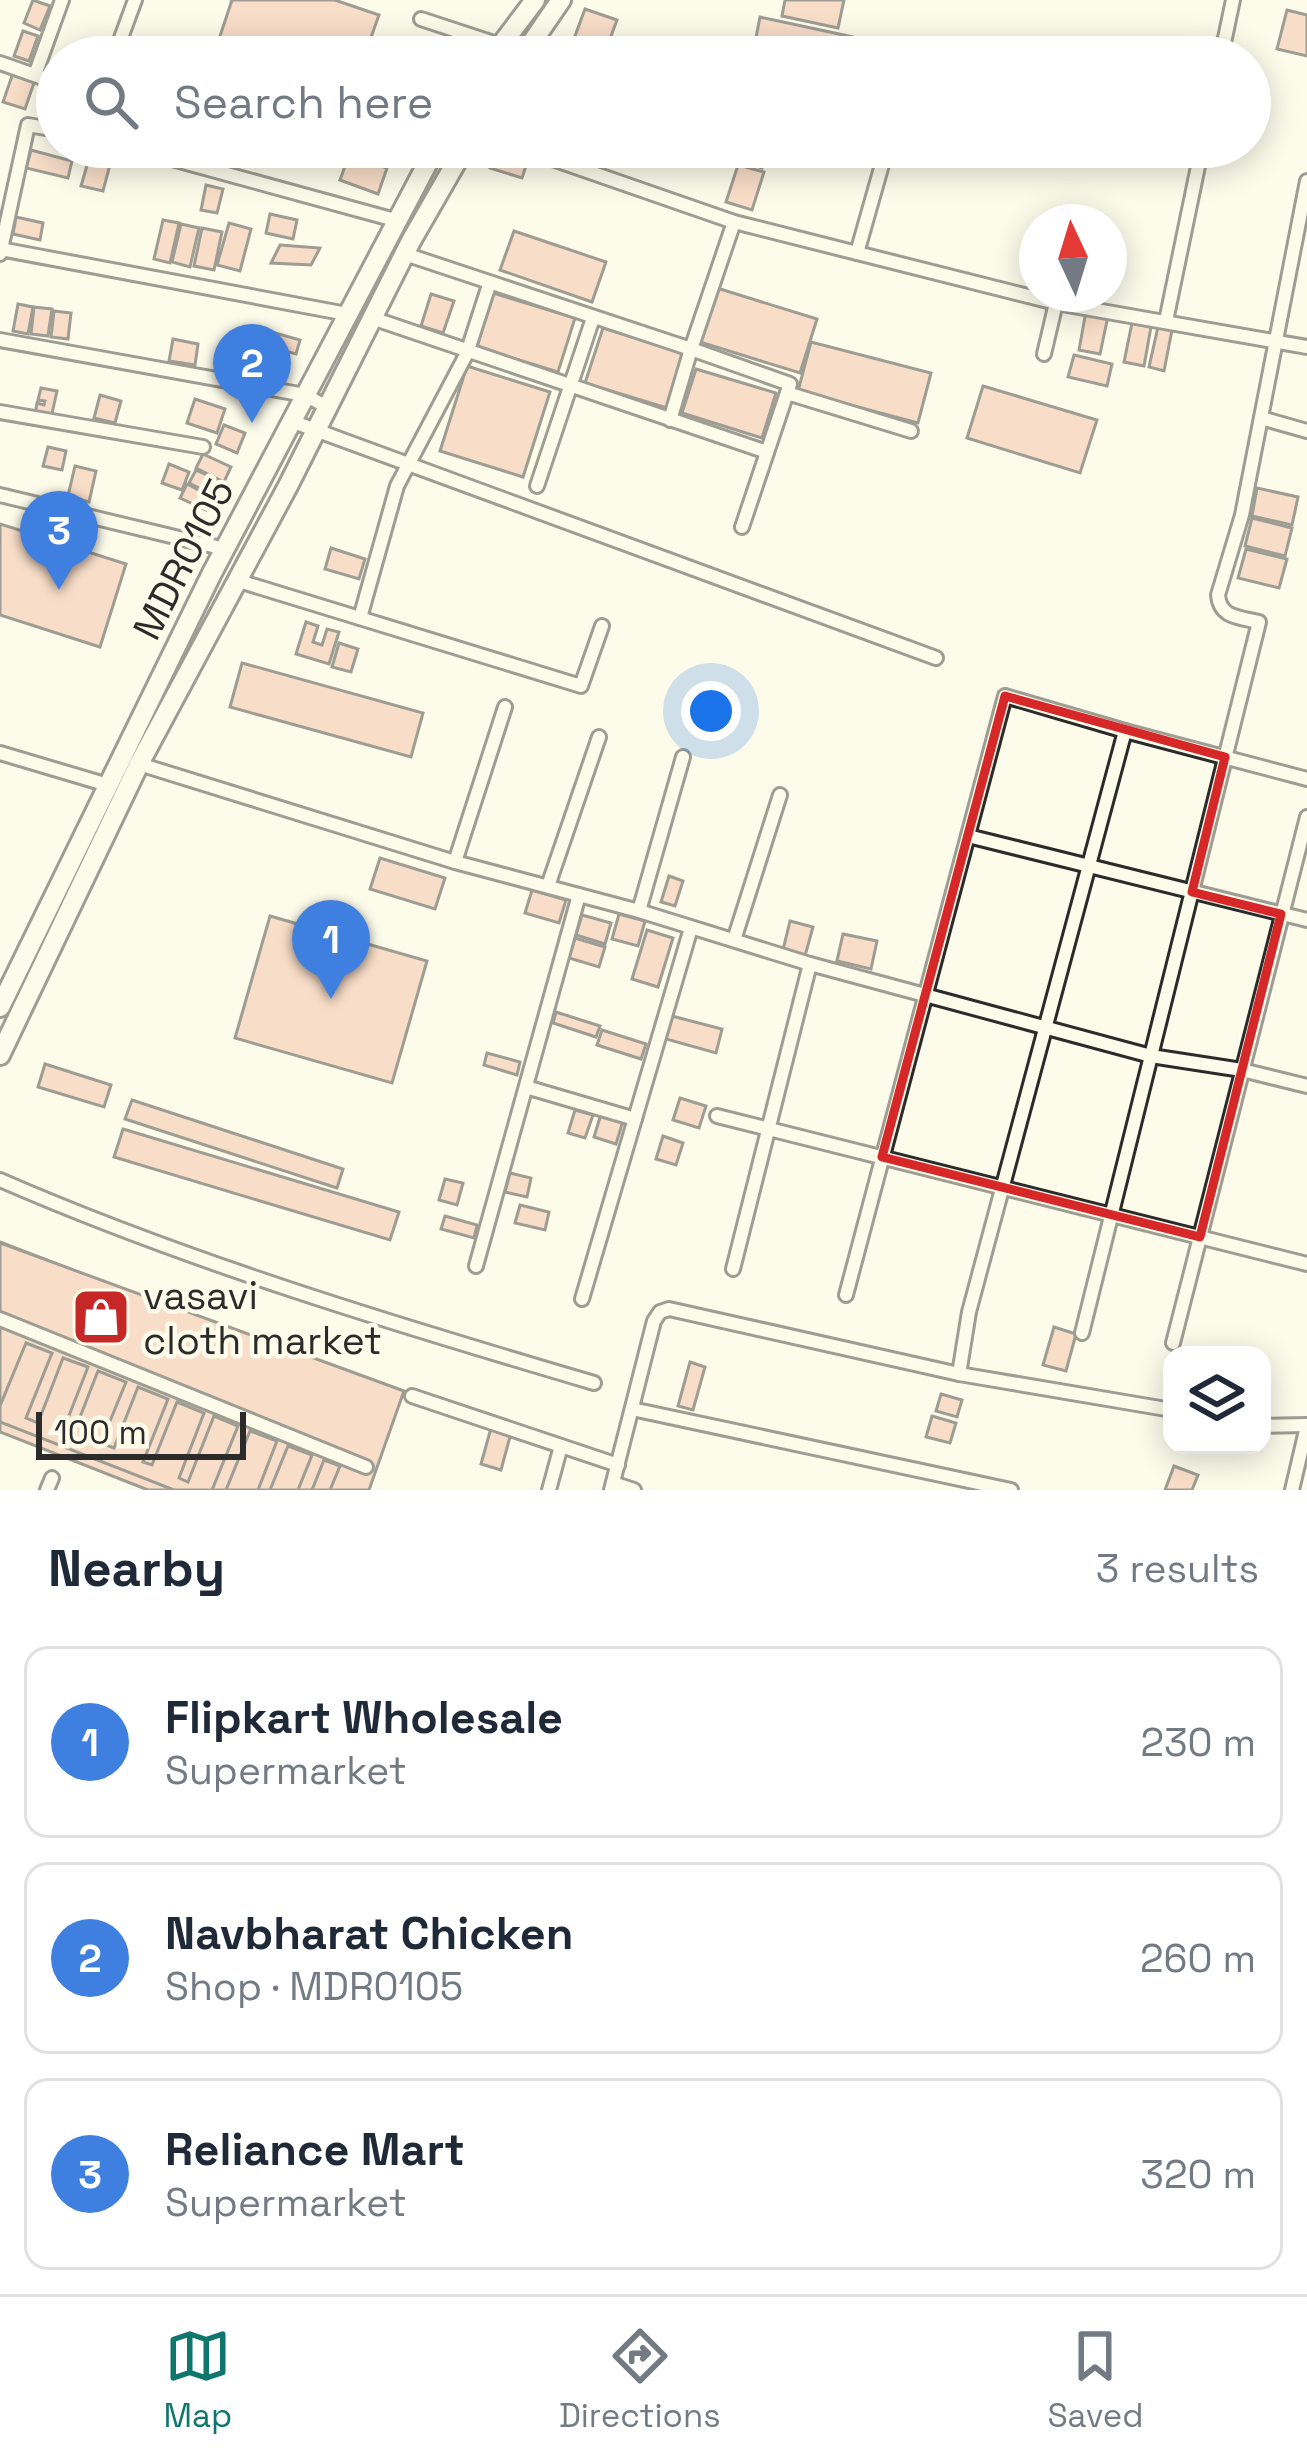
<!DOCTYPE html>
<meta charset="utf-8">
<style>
:root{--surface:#fff;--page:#f2f2f3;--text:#1f2937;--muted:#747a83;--line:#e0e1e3;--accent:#0f766e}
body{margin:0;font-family:"Space Grotesk",sans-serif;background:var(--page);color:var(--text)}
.controls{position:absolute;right:36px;bottom:36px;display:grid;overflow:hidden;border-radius:24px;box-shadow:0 6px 30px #0003}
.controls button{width:108px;height:108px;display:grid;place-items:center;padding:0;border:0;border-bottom:3px solid var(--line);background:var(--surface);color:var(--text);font:60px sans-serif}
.compass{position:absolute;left:1019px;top:204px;width:108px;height:108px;border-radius:50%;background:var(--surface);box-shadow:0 6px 30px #0003;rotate:356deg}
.scale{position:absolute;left:36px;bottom:30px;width:210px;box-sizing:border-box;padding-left:12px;border:6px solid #2b2b2b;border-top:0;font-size:33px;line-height:42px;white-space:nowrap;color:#2b2b2b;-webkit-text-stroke:9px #fdfbea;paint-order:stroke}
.you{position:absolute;left:711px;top:711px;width:42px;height:42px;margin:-30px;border:9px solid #fff;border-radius:50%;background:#1a73e8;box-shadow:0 0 0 18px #1a73e833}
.badge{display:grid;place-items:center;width:78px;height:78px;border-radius:50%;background:var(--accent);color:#fff;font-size:39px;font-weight:700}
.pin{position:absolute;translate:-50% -99px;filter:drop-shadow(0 3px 6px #0008)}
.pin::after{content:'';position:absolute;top:63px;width:42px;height:36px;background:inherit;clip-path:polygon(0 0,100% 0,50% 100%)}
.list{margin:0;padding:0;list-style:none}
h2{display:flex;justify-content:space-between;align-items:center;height:156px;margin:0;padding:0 48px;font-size:51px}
h2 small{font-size:39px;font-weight:400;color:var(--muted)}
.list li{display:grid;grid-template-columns:78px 1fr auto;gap:36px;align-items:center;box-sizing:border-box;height:192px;margin:0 24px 24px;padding:0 24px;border:3px solid var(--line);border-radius:24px}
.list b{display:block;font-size:45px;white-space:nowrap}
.list p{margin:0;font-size:39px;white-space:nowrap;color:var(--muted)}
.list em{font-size:39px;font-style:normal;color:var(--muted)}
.icon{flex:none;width:66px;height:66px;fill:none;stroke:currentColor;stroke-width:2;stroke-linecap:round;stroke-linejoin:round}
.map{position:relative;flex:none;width:1307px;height:1490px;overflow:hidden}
.search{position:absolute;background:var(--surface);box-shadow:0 6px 30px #0003;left:36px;right:36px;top:36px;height:132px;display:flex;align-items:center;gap:30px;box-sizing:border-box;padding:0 42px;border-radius:66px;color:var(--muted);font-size:45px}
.sheet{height:804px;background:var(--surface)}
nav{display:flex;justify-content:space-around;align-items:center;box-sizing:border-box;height:168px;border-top:3px solid var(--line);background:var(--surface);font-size:33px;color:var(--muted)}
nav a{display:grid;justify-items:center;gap:6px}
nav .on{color:var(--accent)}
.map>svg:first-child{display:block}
.building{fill:#f2b8a0;stroke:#2b2b2b;stroke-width:3}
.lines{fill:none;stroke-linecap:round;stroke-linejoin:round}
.street-casing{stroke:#2b2b2b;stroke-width:18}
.secondary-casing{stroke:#2b2b2b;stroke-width:24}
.street{stroke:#fdfbea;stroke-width:12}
.secondary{stroke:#fdfbea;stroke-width:18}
.marked{fill:none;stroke:#d62828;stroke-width:9;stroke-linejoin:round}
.labels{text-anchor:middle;stroke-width:9;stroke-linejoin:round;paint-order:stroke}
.street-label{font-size:39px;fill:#2b2b2b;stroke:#fdfbea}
.poi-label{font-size:39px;fill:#2b2b2b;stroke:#fdfbea;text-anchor:start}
</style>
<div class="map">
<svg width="1307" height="1490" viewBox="0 0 1307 1490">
<rect width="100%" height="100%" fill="#fdfbea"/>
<g class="building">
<path d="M 33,0 L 50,6 L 40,30 L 24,23 Z"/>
<path d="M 232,0 L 335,0 L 379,15 L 364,57 L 213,57 Z"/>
<path d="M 785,0 L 844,0 L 838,28 L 782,16 Z"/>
<path d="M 585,9 L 617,20 L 604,55 L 572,44 Z"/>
<path d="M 1287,10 L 1307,15 L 1307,56 L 1277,49 Z"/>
<path d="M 760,17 L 853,37 L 849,57 L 797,57 L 754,48 Z"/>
<path d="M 23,31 L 38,36 L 29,61 L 14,56 Z"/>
<path d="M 13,73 L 35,80 L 25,109 L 3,102 Z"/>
<path d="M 273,147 L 334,147 L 328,165 Z"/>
<path d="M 746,147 L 769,147 L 762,168 L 741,161 Z"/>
<path d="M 31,150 L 72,161 L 68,178 L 26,168 Z"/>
<path d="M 495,151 L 528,160 L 522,178 L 490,168 Z"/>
<path d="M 90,155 L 111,161 L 103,191 L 81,186 Z"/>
<path d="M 349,155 L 387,168 L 378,194 L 340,180 Z"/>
<path d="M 738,165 L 764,172 L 752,210 L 726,202 Z"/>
<path d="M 206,185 L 223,189 L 217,213 L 201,210 Z"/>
<path d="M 270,214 L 297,220 L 293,239 L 266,233 Z"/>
<path d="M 16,217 L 43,223 L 40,240 L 13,234 Z"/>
<path d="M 163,220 L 179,223 L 170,263 L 154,259 Z"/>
<path d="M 229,223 L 251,229 L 240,271 L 217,265 Z"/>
<path d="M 181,224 L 199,228 L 190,267 L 172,262 Z"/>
<path d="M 202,228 L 222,232 L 214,270 L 194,266 Z"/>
<path d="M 514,231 L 606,262 L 592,302 L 500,270 Z"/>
<path d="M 280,245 L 320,248 L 311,265 L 271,263 Z"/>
<path d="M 717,288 L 817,319 L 800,373 L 700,342 Z"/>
<path d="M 493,293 L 575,318 L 558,372 L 477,347 Z"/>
<path d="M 431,294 L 454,301 L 443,333 L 421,326 Z"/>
<path d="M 18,304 L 33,307 L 28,334 L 13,331 Z"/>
<path d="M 34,307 L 52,309 L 48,336 L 31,334 Z"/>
<path d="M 54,311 L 71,313 L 68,339 L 51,337 Z"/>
<path d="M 1086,311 L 1108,316 L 1100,354 L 1079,350 Z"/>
<path d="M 1132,323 L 1151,327 L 1144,366 L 1124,362 Z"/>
<path d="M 254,327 L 300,340 L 296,354 L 250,341 Z"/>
<path d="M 1158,327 L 1172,330 L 1164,371 L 1149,367 Z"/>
<path d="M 603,328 L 684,353 L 667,408 L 585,383 Z"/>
<path d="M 173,339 L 198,344 L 195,365 L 169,361 Z"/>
<path d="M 811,342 L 931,373 L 918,423 L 798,391 Z"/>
<path d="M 1074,355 L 1112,364 L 1107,386 L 1068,377 Z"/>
<path d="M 467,366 L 550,392 L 523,477 L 440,451 Z"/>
<path d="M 696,369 L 776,393 L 762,438 L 682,413 Z"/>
<path d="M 983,386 L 1097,420 L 1080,473 L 967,438 Z"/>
<path d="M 41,388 L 57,391 L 51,418 L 35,415 L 37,403 L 44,405 L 45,401 L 38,400 Z"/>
<path d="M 100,395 L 121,401 L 115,423 L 94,418 Z"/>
<path d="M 195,399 L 225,409 L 217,433 L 187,423 Z"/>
<path d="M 224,425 L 245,433 L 237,453 L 216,444 Z"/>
<path d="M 48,447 L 66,451 L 62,470 L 43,466 Z"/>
<path d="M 203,454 L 231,467 L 224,482 L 196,468 Z"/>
<path d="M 169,464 L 189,472 L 182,490 L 162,483 Z"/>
<path d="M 75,466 L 96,471 L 89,502 L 68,496 Z"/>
<path d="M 196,470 L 221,482 L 215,496 L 189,483 Z"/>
<path d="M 187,484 L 212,497 L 206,510 L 180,498 Z"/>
<path d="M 1257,488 L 1298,497 L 1292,525 L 1252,516 Z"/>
<path d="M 1252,518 L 1292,528 L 1285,556 L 1245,546 Z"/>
<path d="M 0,524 L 126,564 L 100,647 L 0,615 Z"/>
<path d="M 331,548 L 365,559 L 359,579 L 325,569 Z"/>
<path d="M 1246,549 L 1287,559 L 1279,588 L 1238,578 Z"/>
<path d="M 306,622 L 318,626 L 313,642 L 322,645 L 327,629 L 339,632 L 329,664 L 296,654 Z"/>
<path d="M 339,643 L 358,649 L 351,672 L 332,667 Z"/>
<path d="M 242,663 L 423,713 L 411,757 L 230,707 Z"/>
<path d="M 380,858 L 445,878 L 435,909 L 370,889 Z"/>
<path d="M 669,876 L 683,881 L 675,906 L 661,902 Z"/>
<path d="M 532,890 L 566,900 L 559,923 L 525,913 Z"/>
<path d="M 619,914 L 645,921 L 638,946 L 612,939 Z"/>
<path d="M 582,915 L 611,923 L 605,944 L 576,935 Z"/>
<path d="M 270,916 L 427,961 L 392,1083 L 235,1038 Z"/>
<path d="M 790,921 L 813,927 L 805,956 L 783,950 Z"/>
<path d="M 647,930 L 673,938 L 658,987 L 632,979 Z"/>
<path d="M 843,934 L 877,941 L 871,969 L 837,961 Z"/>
<path d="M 575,938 L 605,947 L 599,967 L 569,958 Z"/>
<path d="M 556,1012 L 600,1026 L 596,1037 L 553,1023 Z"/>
<path d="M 672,1016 L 722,1029 L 716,1053 L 666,1039 Z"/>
<path d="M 602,1030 L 646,1044 L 641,1059 L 597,1045 Z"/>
<path d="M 487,1053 L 520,1062 L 517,1075 L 484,1065 Z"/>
<path d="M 45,1064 L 111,1085 L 104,1107 L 38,1087 Z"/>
<path d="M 680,1098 L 706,1106 L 699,1128 L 673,1120 Z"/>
<path d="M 132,1100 L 343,1169 L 337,1188 L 125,1119 Z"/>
<path d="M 575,1110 L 593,1115 L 585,1138 L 568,1133 Z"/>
<path d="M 601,1114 L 623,1121 L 616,1144 L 594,1137 Z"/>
<path d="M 123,1129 L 399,1212 L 390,1240 L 114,1157 Z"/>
<path d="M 663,1136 L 683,1143 L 676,1165 L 656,1159 Z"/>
<path d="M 510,1173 L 531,1178 L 527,1197 L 505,1192 Z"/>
<path d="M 445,1179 L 463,1183 L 457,1205 L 439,1200 Z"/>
<path d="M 520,1205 L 549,1212 L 545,1230 L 515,1223 Z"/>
<path d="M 445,1216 L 477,1225 L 474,1238 L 441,1229 Z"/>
<path d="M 0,1242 L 369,1384 L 345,1446 L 330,1440 L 351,1388 L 341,1384 L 321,1437 L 294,1427 L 314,1377 L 304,1373 L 285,1423 L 258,1413 L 278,1361 L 268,1357 L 248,1409 L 222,1399 L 242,1346 L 231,1342 L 210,1394 L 185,1385 L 206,1331 L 194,1327 L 173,1380 L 148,1371 L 169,1317 L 153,1311 L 132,1365 L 104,1354 L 124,1303 L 115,1300 L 96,1350 L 68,1340 L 88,1289 L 78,1285 L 58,1336 L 32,1326 L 53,1272 L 43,1268 L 22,1322 L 0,1314 L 0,1301 L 17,1258 L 6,1254 L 0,1271 Z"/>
<path d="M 0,1243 L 404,1391 L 369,1490 L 148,1490 L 0,1432 Z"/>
<path d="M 1054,1327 L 1076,1334 L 1066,1371 L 1043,1365 Z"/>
<path d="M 26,1343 L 52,1353 L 26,1418 L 38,1423 L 63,1358 L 88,1367 L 63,1431 L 73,1435 L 98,1371 L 126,1382 L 101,1443 L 114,1448 L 138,1387 L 168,1399 L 143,1462 L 152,1465 L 177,1402 L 204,1413 L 179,1478 L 188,1482 L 214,1416 L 238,1426 L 212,1490 L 174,1490 L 0,1422 L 0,1406 Z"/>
<path d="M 690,1362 L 705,1367 L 693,1410 L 678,1406 Z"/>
<path d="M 941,1394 L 962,1400 L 957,1417 L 936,1411 Z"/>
<path d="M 932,1416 L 956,1423 L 950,1443 L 926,1437 Z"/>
<path d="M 491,1428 L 511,1433 L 501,1470 L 481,1464 Z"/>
<path d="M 250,1431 L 277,1441 L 258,1490 L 226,1490 Z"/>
<path d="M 288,1446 L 312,1455 L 298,1490 L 270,1490 Z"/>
<path d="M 324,1460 L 340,1466 L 330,1490 L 312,1490 Z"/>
<path d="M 1174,1466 L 1198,1475 L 1192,1490 L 1165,1490 Z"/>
</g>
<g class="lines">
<defs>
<g id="street">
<path d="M 421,19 L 500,45"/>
<path d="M 532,43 L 581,57"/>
<path d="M 114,57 L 135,0"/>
<path d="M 1221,57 L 1233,0"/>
<path d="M 0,63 L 57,83"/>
<path d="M 35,75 L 62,0"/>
<path d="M 128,147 L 395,220"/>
<path d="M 518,147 L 734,222 L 857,253 L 1056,303 L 1307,347"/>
<path d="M 0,249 L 347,314"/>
<path d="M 857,253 L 887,147"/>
<path d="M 0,254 L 28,125 L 57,130"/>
<path d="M 405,254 L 691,349 L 734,222"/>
<path d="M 372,318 L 767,452"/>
<path d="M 1166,321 L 1202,147"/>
<path d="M 0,340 L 305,395 L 327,407"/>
<path d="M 1044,354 L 1056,303"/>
<path d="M 787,393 L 911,431"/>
<path d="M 0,412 L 203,447"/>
<path d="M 1261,418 L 1307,431"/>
<path d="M 670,420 L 691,349 L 790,384 L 742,527"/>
<path d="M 291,421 L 936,658"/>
<path d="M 537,486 L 593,318"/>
<path d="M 0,495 L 225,549"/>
<path d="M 239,581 L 581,686 L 602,626"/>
<path d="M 360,618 L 397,486 L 467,353 L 489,285"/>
<path d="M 0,753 L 108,785"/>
<path d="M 139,764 L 455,862 L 639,911 L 810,964 L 1151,1056 L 1242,1070 L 1307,1086"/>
<path d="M 968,836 L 1307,920"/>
<path d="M 455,862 L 505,707"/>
<path d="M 548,886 L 599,737"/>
<path d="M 639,911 L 683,757"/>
<path d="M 734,940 L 780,795"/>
<path d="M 526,1087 L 635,1119"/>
<path d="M 717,1116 L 1307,1264"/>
<path d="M 0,1180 C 188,1262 397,1325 594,1383"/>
<path d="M 476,1266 L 579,895"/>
<path d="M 733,1269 L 810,964"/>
<path d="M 846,1295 L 1005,696 L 1125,731"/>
<path d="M 582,1299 L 691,928"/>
<path d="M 0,1319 L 366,1467"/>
<path d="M 1082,1333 L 1259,622 C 1239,617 1220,618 1218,595 L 1242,515 L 1307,181"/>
<path d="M 1173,1343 L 1307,817"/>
<path d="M 959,1374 L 969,1312 L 1125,731 L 1307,779"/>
<path d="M 412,1396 L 618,1465"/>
<path d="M 632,1409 L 1011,1490"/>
<path d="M 1262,1426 L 1307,1425"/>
<path d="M 613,1483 L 634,1490"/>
<path d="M 47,1490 L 52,1478"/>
<path d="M 549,1490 L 561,1446"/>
<path d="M 611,1490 L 654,1321 L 660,1312 L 669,1309 L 959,1374 L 1172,1410"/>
<path d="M 1292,1490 L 1307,1426"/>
</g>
<g id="secondary">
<path d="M 492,57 L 535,0"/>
<path d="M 522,57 L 561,0"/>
<path d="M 0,1007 L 211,575 L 436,147"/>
<path d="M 0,1055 L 139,764 L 288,486 L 411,241 L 465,147"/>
</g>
</defs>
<use href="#street" class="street-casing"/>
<use href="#secondary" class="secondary-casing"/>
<use href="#street" class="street"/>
<use href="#secondary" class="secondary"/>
</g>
<path d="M0 0H1307V1490H0ZM 1005,696 L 1225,757 L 1192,892 L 1281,914 L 1200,1237 L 882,1157 Z" fill="#fdfbea" fill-opacity=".55" fill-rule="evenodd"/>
<path class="marked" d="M 1005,696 L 1225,757 L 1192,892 L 1281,914 L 1200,1237 L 882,1157 Z"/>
<defs>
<symbol id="shop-square" viewBox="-11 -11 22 22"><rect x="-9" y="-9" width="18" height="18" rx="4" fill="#c62828" stroke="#fdfbea"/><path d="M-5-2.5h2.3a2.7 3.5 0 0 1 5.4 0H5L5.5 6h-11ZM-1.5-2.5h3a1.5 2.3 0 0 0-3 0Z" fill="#fff"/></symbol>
</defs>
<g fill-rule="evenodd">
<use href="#shop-square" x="68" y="1284" width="66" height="66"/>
</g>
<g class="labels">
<g class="street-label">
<text transform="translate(183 559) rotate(-63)" y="14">MDR0105</text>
</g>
<g class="poi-label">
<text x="143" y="1309">vasavi<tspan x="143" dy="45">cloth market</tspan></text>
</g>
</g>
</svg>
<div class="controls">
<button><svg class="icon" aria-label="layers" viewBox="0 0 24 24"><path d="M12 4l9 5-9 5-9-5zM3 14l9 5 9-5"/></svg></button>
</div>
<svg class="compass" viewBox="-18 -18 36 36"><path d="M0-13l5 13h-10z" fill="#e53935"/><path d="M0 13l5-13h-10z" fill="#747a83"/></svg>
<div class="scale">100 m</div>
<div class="you"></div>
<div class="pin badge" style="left:331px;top:999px;background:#3f7fe0">1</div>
<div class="pin badge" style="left:252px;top:423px;background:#3f7fe0">2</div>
<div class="pin badge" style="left:59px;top:590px;background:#3f7fe0">3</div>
<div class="search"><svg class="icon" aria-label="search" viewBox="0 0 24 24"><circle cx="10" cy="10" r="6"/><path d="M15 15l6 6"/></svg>Search here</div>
</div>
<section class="sheet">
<h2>Nearby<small>3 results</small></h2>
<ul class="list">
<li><span class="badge" style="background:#3f7fe0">1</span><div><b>Flipkart Wholesale</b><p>Supermarket</p></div><em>230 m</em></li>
<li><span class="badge" style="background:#3f7fe0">2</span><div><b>Navbharat Chicken</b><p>Shop · MDR0105</p></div><em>260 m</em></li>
<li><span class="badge" style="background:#3f7fe0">3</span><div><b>Reliance Mart</b><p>Supermarket</p></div><em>320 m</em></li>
</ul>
</section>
<nav>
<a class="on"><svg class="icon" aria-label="map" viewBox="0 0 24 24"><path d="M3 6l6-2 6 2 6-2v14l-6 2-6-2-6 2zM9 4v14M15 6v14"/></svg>Map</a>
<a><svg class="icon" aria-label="directions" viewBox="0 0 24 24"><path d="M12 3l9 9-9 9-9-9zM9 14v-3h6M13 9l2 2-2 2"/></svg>Directions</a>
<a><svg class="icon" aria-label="saved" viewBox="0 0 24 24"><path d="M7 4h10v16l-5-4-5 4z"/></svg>Saved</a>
</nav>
